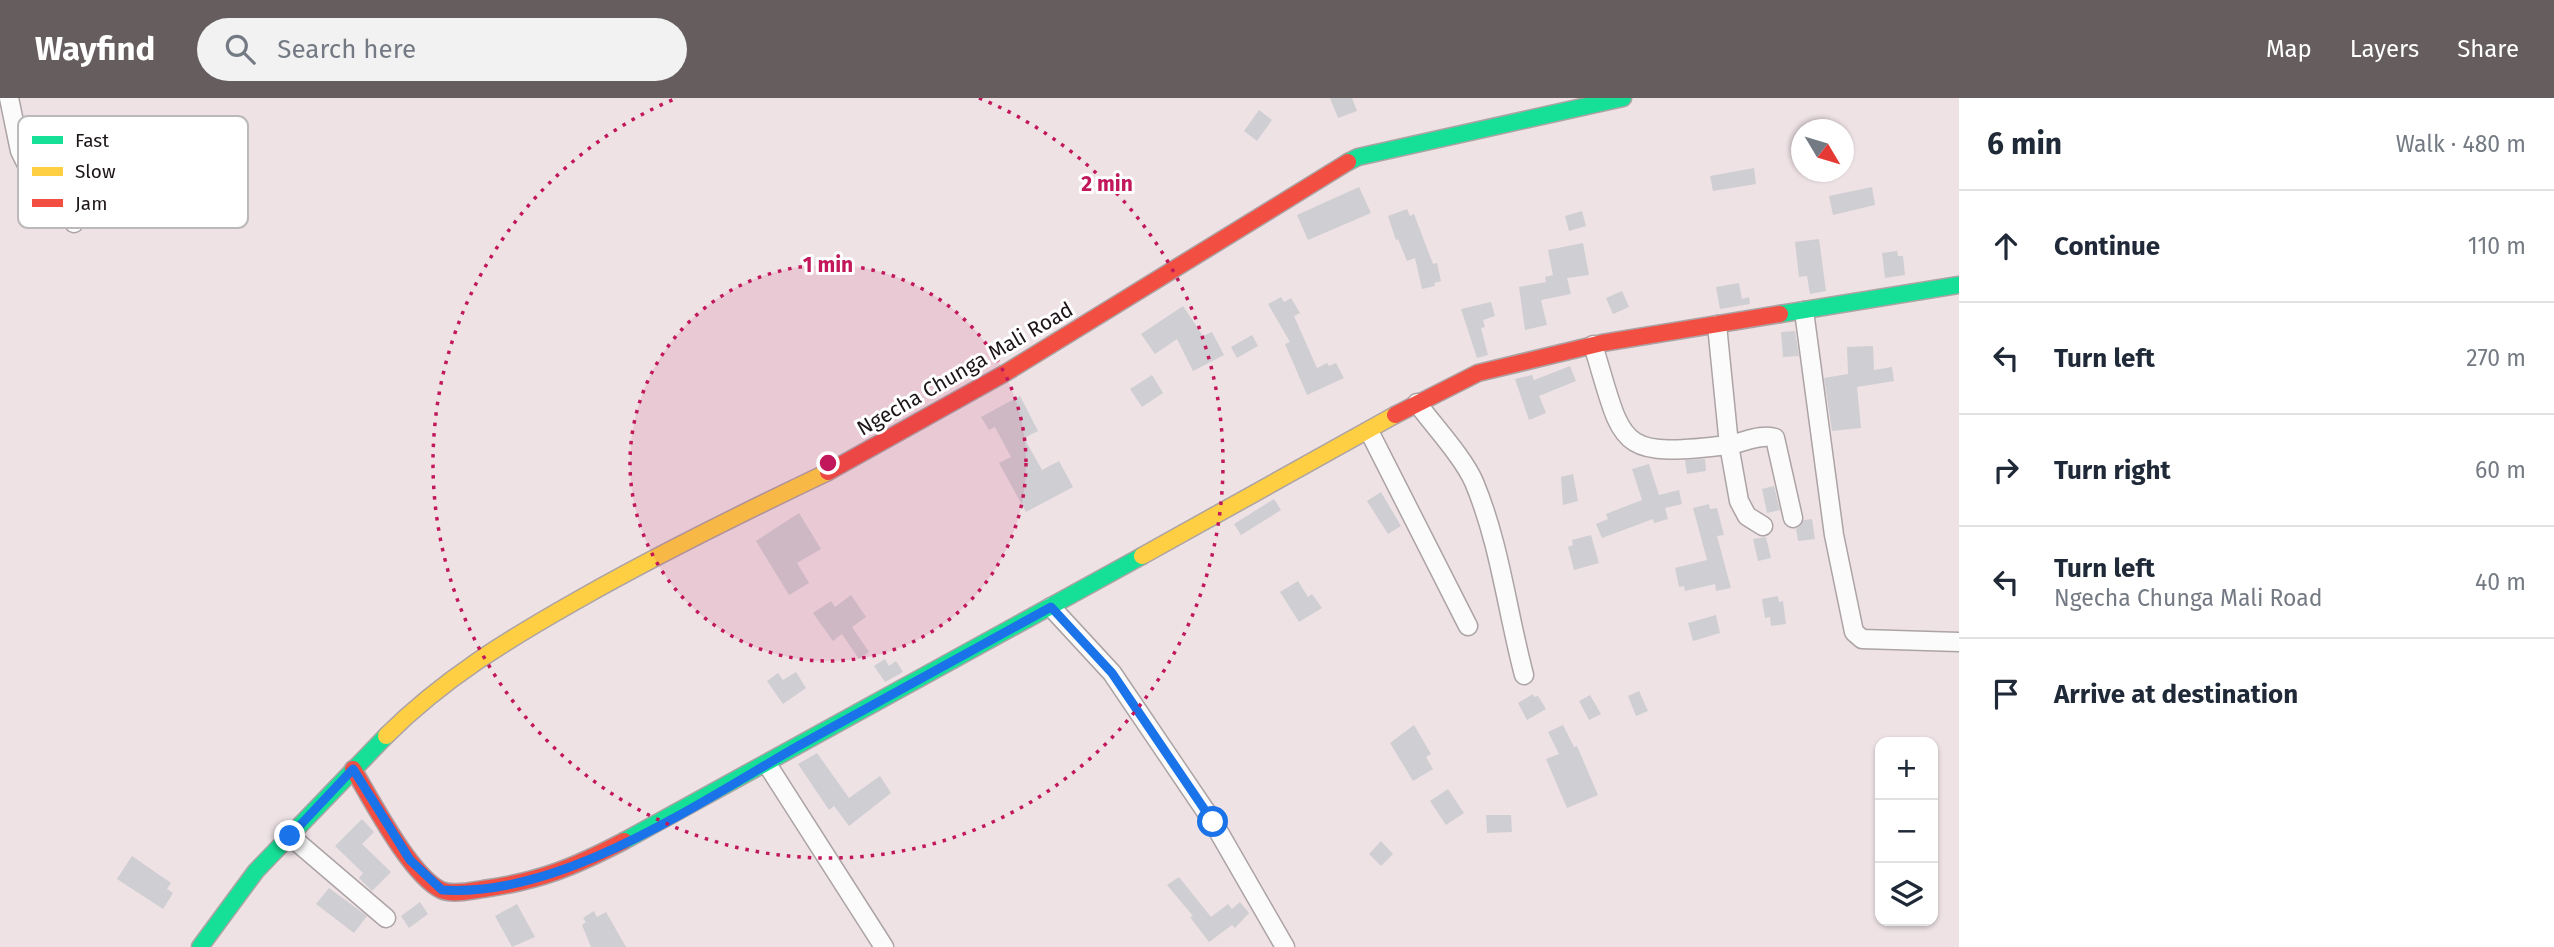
<!DOCTYPE html>
<meta charset="utf-8">
<style>
:root{--surface:#fff;--page:#f2f2f3;--text:#1f2937;--muted:#747a83;--line:#e0e1e3;--accent:#665d5f}
body{margin:0;font-family:"Fira Sans",sans-serif;background:var(--page);color:var(--text)}
.controls{position:absolute;right:21px;bottom:21px;display:grid;overflow:hidden;border-radius:14px;box-shadow:0 2px 5px #0004}
.controls button{width:63px;height:63px;display:grid;place-items:center;padding:0;border:0;border-bottom:2px solid var(--line);background:var(--surface);color:var(--text);font:35px sans-serif}
.compass{position:absolute;left:1791px;top:21px;width:63px;height:63px;border-radius:50%;background:var(--surface);box-shadow:0 2px 5px #0004;rotate:128deg}
.stop{position:absolute;width:21px;height:21px;margin:-16px;border:5px solid #1a73e8;border-radius:50%;background:#fff}
.stop.end{background:#1a73e8;border-color:#fff;box-shadow:0 2px 7px #0008}
.list{margin:0;padding:0;list-style:none}
h2{display:flex;justify-content:space-between;align-items:center;height:91px;margin:0;padding:0 28px;font-size:30px}
h2 small{font-size:23px;font-weight:400;color:var(--muted)}
.list li{display:grid;grid-template-columns:46px 1fr auto;gap:21px;align-items:center;box-sizing:border-box;height:112px;padding:0 28px;border-top:2px solid var(--line)}
.list b{display:block;font-size:26px;white-space:nowrap}
.list p{margin:0;font-size:23px;white-space:nowrap;color:var(--muted)}
.list em{font-size:23px;font-style:normal;color:var(--muted)}
.icon{flex:none;width:38px;height:38px;fill:none;stroke:currentColor;stroke-width:2;stroke-linecap:round;stroke-linejoin:round}
.map{position:relative;flex:none;width:1959px;height:849px;overflow:hidden}
header{display:flex;align-items:center;gap:42px;box-sizing:border-box;height:98px;padding:0 35px;background:var(--accent);color:#fff}
header strong{font-size:33px}
nav{display:flex;gap:38px;margin-inline-start:auto;font-size:24px}
.search{width:490px;height:63px;background:var(--page);display:flex;align-items:center;gap:18px;box-sizing:border-box;padding:0 24px;border-radius:38px;color:var(--muted);font-size:26px}
main{display:flex}
aside{flex:1;background:var(--surface)}
.map>svg:first-child{display:block}
.building{fill:#cfced2}
.lines{fill:none;stroke-linecap:round;stroke-linejoin:round}
.street-casing{stroke:#aca3a5;stroke-width:21}
.fast-casing{stroke:#aca3a5;stroke-width:19}
.slow-casing{stroke:#aca3a5;stroke-width:19}
.jam-casing{stroke:#aca3a5;stroke-width:19}
.street{stroke:#fcfbfb;stroke-width:18}
.fast{stroke:#16e098;stroke-width:16}
.slow{stroke:#ffcf43;stroke-width:16}
.jam{stroke:#f24e42;stroke-width:16}
.route{stroke:#1a73e8;stroke-width:9}
.ring{fill:none;stroke:#c2185b;stroke-width:3.5;stroke-dasharray:3.5 7}
.labels{text-anchor:middle;stroke-width:6;stroke-linejoin:round;paint-order:stroke}
.street-label{font-size:21px;fill:#1d1517;stroke:#fff}
.key{fill:#fff;stroke:#bbb9b9;stroke-width:2}
.key-label{font-size:19px;fill:#1d1517}
.centre{fill:#c2185b;stroke:#fff;stroke-width:3.5}
.ring-label{font-size:21px;text-anchor:middle;font-weight:bold;fill:#c2185b;stroke:#fff;stroke-width:6;stroke-linejoin:round;paint-order:stroke}
</style>
<header>
<strong>Wayfind</strong>
<div class="search"><svg class="icon" aria-label="search" viewBox="0 0 24 24"><circle cx="10" cy="10" r="6"/><path d="M15 15l6 6"/></svg>Search here</div>
<nav><a>Map</a><a>Layers</a><a>Share</a></nav>
</header>
<main>
<div class="map">
<svg width="1959" height="849" viewBox="0 0 1959 849">
<rect width="100%" height="100%" fill="#eee2e5"/>
<g class="building">
<path d="M 1330,0 L 1352,0 L 1357,13 L 1338,20 Z"/>
<path d="M 1259,12 L 1272,22 L 1257,43 L 1244,33 Z"/>
<path d="M 1754,70 L 1756,86 L 1713,93 L 1710,78 Z"/>
<path d="M 1359,89 L 1371,115 L 1308,142 L 1297,117 Z"/>
<path d="M 1872,89 L 1875,107 L 1833,117 L 1829,98 Z"/>
<path d="M 1407,111 L 1410,118 L 1414,116 L 1433,166 L 1437,165 L 1441,183 L 1434,185 L 1435,188 L 1422,191 L 1415,160 L 1407,163 L 1398,141 L 1396,142 L 1388,118 Z"/>
<path d="M 1582,113 L 1586,128 L 1569,133 L 1565,118 Z"/>
<path d="M 1819,141 L 1826,193 L 1810,196 L 1807,178 L 1799,179 L 1795,144 Z"/>
<path d="M 1583,145 L 1589,177 L 1567,180 L 1571,196 L 1541,202 L 1547,227 L 1525,232 L 1519,189 L 1546,184 L 1545,179 L 1553,177 L 1548,152 Z"/>
<path d="M 1897,153 L 1898,158 L 1903,158 L 1905,177 L 1885,180 L 1882,155 Z"/>
<path d="M 1739,185 L 1742,201 L 1749,199 L 1750,206 L 1720,211 L 1716,189 Z"/>
<path d="M 1622,193 L 1629,209 L 1613,216 L 1606,200 Z"/>
<path d="M 1281,199 L 1284,204 L 1291,200 L 1300,215 L 1294,218 L 1317,270 L 1327,265 L 1329,268 L 1336,265 L 1344,280 L 1307,297 L 1285,246 L 1290,244 L 1268,206 Z"/>
<path d="M 1491,204 L 1495,218 L 1483,222 L 1485,229 L 1481,230 L 1488,257 L 1477,260 L 1461,211 Z"/>
<path d="M 1183,208 L 1203,238 L 1212,234 L 1224,257 L 1193,273 L 1177,241 L 1155,256 L 1141,236 Z"/>
<path d="M 1795,233 L 1799,258 L 1783,259 L 1781,234 Z"/>
<path d="M 1252,237 L 1258,248 L 1237,260 L 1231,249 Z"/>
<path d="M 1873,248 L 1874,272 L 1892,269 L 1894,283 L 1857,289 L 1861,330 L 1832,333 L 1824,280 L 1848,276 L 1847,249 Z"/>
<path d="M 1570,268 L 1576,283 L 1539,298 L 1546,315 L 1529,322 L 1515,281 L 1532,277 L 1534,282 Z"/>
<path d="M 1152,277 L 1163,295 L 1142,309 L 1130,291 Z"/>
<path d="M 1020,298 L 1038,333 L 1024,340 L 1042,372 L 1059,363 L 1073,389 L 1026,414 L 999,365 L 1011,359 L 995,329 L 989,332 L 981,319 Z"/>
<path d="M 1705,361 L 1706,373 L 1687,376 L 1685,362 Z"/>
<path d="M 1649,366 L 1659,397 L 1679,392 L 1682,406 L 1665,410 L 1668,421 L 1654,425 L 1653,421 L 1602,440 L 1596,426 L 1608,421 L 1606,416 L 1642,402 L 1632,371 Z"/>
<path d="M 1573,376 L 1578,403 L 1563,407 L 1561,379 Z"/>
<path d="M 1774,388 L 1780,412 L 1767,415 L 1762,391 Z"/>
<path d="M 1381,394 L 1401,428 L 1388,436 L 1367,403 Z"/>
<path d="M 1274,401 L 1281,412 L 1241,437 L 1234,426 Z"/>
<path d="M 1709,406 L 1710,411 L 1717,410 L 1724,437 L 1717,438 L 1731,490 L 1716,493 L 1715,486 L 1685,493 L 1684,488 L 1679,489 L 1675,470 L 1707,462 L 1693,410 Z"/>
<path d="M 799,415 L 821,451 L 797,465 L 809,485 L 789,497 L 756,443 Z"/>
<path d="M 1812,421 L 1815,441 L 1798,443 L 1796,431 L 1804,422 Z"/>
<path d="M 1591,437 L 1599,465 L 1574,472 L 1568,449 L 1573,447 L 1572,442 Z"/>
<path d="M 1766,439 L 1771,460 L 1758,463 L 1753,441 Z"/>
<path d="M 1298,483 L 1308,499 L 1312,496 L 1322,510 L 1299,524 L 1280,494 Z"/>
<path d="M 851,497 L 866,519 L 852,529 L 869,554 L 859,561 L 842,536 L 833,543 L 813,515 L 831,503 L 835,509 Z"/>
<path d="M 1778,498 L 1779,504 L 1783,503 L 1786,526 L 1771,528 L 1770,519 L 1765,520 L 1762,501 Z"/>
<path d="M 1716,517 L 1720,535 L 1693,543 L 1688,525 Z"/>
<path d="M 885,561 L 889,568 L 896,563 L 903,574 L 885,584 L 874,568 Z"/>
<path d="M 796,574 L 806,590 L 783,606 L 767,583 L 778,575 L 783,582 Z"/>
<path d="M 1639,593 L 1648,613 L 1636,618 L 1628,598 Z"/>
<path d="M 1533,596 L 1534,599 L 1538,598 L 1546,611 L 1527,622 L 1518,605 Z"/>
<path d="M 1590,597 L 1601,616 L 1589,622 L 1579,603 Z"/>
<path d="M 1414,627 L 1431,656 L 1426,659 L 1433,671 L 1413,683 L 1390,645 Z"/>
<path d="M 1563,627 L 1574,649 L 1577,648 L 1598,697 L 1567,710 L 1546,661 L 1559,656 L 1548,634 Z"/>
<path d="M 817,655 L 849,700 L 880,678 L 891,695 L 849,728 L 834,708 L 829,712 L 798,666 Z"/>
<path d="M 1448,691 L 1464,715 L 1446,727 L 1430,703 Z"/>
<path d="M 1486,717 L 1511,717 L 1512,734 L 1487,735 Z"/>
<path d="M 362,721 L 374,734 L 362,746 L 391,774 L 372,793 L 359,780 L 363,775 L 335,748 Z"/>
<path d="M 1381,743 L 1393,756 L 1381,768 L 1369,756 Z"/>
<path d="M 132,758 L 171,785 L 167,791 L 173,795 L 163,811 L 117,781 Z"/>
<path d="M 1179,779 L 1211,819 L 1228,806 L 1232,811 L 1240,804 L 1249,815 L 1235,830 L 1232,827 L 1209,844 L 1190,819 L 1193,818 L 1167,787 Z"/>
<path d="M 329,790 L 367,818 L 354,835 L 316,806 Z"/>
<path d="M 420,804 L 428,816 L 409,830 L 401,818 Z"/>
<path d="M 517,806 L 535,839 L 512,849 L 495,818 Z"/>
<path d="M 594,813 L 597,819 L 606,814 L 626,849 L 591,849 L 582,827 L 586,824 L 583,820 Z"/>
</g>
<g class="lines">
<defs>
<g id="street">
<path d="M 9,0 L 20,53 L 28,69 L 74,125"/>
<path d="M 1804,213 L 1834,437 L 1854,534 L 1862,541 L 1959,544"/>
<path d="M 1717,227 L 1729,347 L 1739,403 L 1747,418 L 1763,428"/>
<path d="M 1593,247 C 1624,347 1614,361 1728,347 C 1742,345 1762,335 1775,340 L 1793,420"/>
<path d="M 1417,305 C 1434,328 1463,359 1474,384 C 1500,446 1507,513 1524,577"/>
<path d="M 1369,333 L 1468,528"/>
<path d="M 1051,509 L 1112,575 L 1213,724 L 1285,849"/>
<path d="M 767,666 L 884,849"/>
<path d="M 290,738 L 386,820"/>
</g>
<g id="fast">
<path d="M 1348,64 L 1358,59 L 1623,0"/>
<path d="M 1780,216 L 1959,187"/>
<path d="M 624,743 L 1142,458"/>
<path d="M 200,849 L 256,773 L 386,638"/>
</g>
<g id="slow">
<path d="M 1142,458 L 1395,317"/>
<path d="M 386,638 C 443,581 507,542 576,503 C 658,456 742,415 828,374"/>
</g>
<g id="jam">
<path d="M 1395,317 L 1478,275 L 1602,245 L 1780,216"/>
<path d="M 828,374 L 1007,274 L 1348,64"/>
<path d="M 353,671 C 371,701 410,777 441,792 C 452,797 471,793 483,791 C 540,783 574,769 624,743"/>
</g>
</defs>
<use href="#street" class="street-casing"/>
<use href="#fast" class="fast-casing"/>
<use href="#slow" class="slow-casing"/>
<use href="#jam" class="jam-casing"/>
<use href="#street" class="street"/>
<use href="#fast" class="fast"/>
<use href="#slow" class="slow"/>
<use href="#jam" class="jam"/>
</g>
<g class="lines">
<path class="route" d="M 290,738 L 353,671 L 410,762 L 442,792 C 561,800 698,705 800,647 C 883,601 967,555 1051,509 L 1112,575 L 1213,724"/>
</g>
<circle cx="828" cy="365" r="198" fill="#c2185b" fill-opacity=".12"/>
<g class="ring">
<circle cx="828" cy="365" r="198"/>
<path d="M979 0A395 395 0 1 1 677 0"/>
</g>
<g class="labels">
<g class="street-label">
<text transform="translate(965 271) rotate(-30)" y="7">Ngecha Chunga Mali Road</text>
</g>
</g>
<rect x="18" y="18" width="230" height="112" rx="10" class="key"/>
<rect x="32" y="38" width="31" height="8" fill="#16e098"/>
<rect x="32" y="69" width="31" height="9" fill="#ffcf43"/>
<rect x="32" y="101" width="31" height="8" fill="#f24e42"/>
<g class="key-label">
<text x="75" y="49">Fast</text>
<text x="75" y="80">Slow</text>
<text x="75" y="112">Jam</text>
</g>
<circle cx="828" cy="365" r="10" class="centre"/>
<g class="ring-label">
<text x="1107" y="93">2 min</text>
<text x="828" y="174">1 min</text>
</g>
</svg>
<div class="controls">
<button>+</button>
<button>−</button>
<button><svg class="icon" aria-label="layers" viewBox="0 0 24 24"><path d="M12 4l9 5-9 5-9-5zM3 14l9 5 9-5"/></svg></button>
</div>
<svg class="compass" viewBox="-18 -18 36 36"><path d="M0-13l5 13h-10z" fill="#e53935"/><path d="M0 13l5-13h-10z" fill="#747a83"/></svg>
<div class="stop" style="left:1213px;top:724px"></div>
<div class="stop end" style="left:290px;top:738px"></div>
</div>
<aside>
<h2>6 min<small>Walk · 480 m</small></h2>
<ul class="list">
<li><svg class="icon" aria-label="ahead" viewBox="0 0 24 24"><path d="M12 20V5M6 11l6-6 6 6"/></svg><div><b>Continue</b></div><em>110 m</em></li>
<li><svg class="icon" aria-label="left" viewBox="0 0 24 24"><path d="M17 20v-9H6M10 6l-5 5 5 5"/></svg><div><b>Turn left</b></div><em>270 m</em></li>
<li><svg class="icon" aria-label="right" viewBox="0 0 24 24"><path d="M7 20v-9h11M14 6l5 5-5 5"/></svg><div><b>Turn right</b></div><em>60 m</em></li>
<li><svg class="icon" aria-label="left" viewBox="0 0 24 24"><path d="M17 20v-9H6M10 6l-5 5 5 5"/></svg><div><b>Turn left</b><p>Ngecha Chunga Mali Road</p></div><em>40 m</em></li>
<li><svg class="icon" aria-label="arrive" viewBox="0 0 24 24"><path d="M6 21V4h12l-3 4 3 4H6"/></svg><div><b>Arrive at destination</b></div></li>
</ul>
</aside>
</main>
